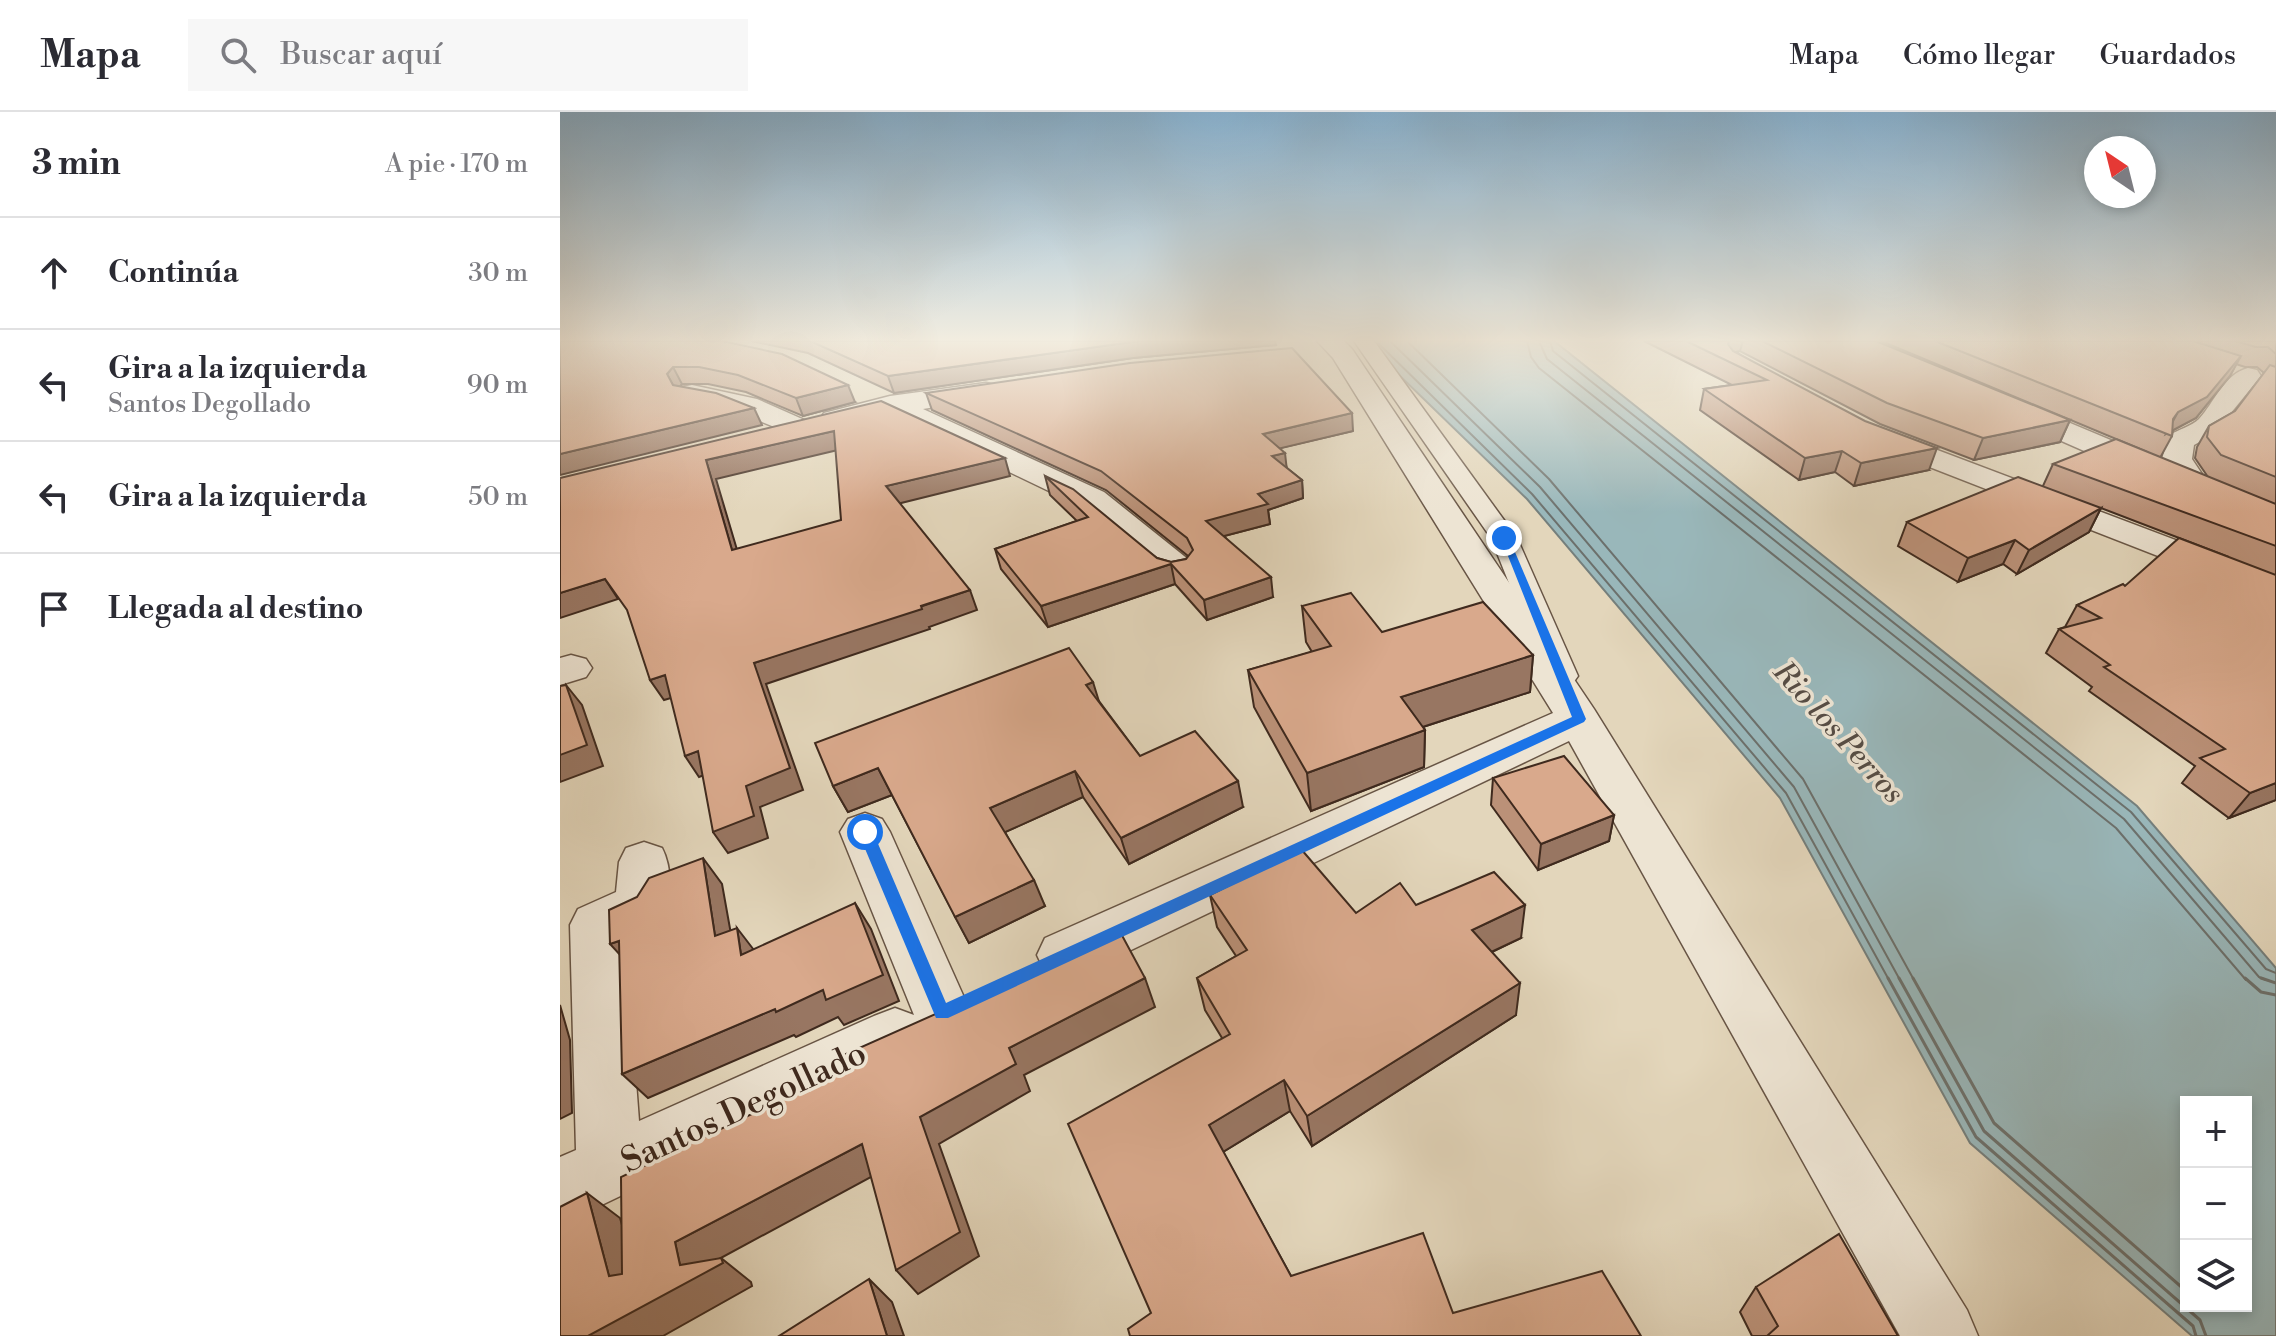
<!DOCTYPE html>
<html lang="es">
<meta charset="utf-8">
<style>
:root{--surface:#fff;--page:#f7f7f7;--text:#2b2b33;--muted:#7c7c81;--line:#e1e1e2}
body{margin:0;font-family:"Libre Bodoni",serif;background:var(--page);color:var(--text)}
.controls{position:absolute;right:24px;bottom:24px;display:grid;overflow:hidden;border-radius:0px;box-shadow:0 4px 12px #0003}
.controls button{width:72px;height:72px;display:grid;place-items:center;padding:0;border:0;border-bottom:2px solid var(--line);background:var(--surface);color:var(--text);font:40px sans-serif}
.compass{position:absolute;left:1524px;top:24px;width:72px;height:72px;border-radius:50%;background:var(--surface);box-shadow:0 4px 12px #0003;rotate:325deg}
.stop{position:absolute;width:24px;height:24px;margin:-18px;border:6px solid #1a73e8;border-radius:50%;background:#fff}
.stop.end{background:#1a73e8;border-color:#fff;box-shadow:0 2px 8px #0008}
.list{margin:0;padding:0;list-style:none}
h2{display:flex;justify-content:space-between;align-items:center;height:104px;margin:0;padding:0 32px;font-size:34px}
h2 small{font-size:26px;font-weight:400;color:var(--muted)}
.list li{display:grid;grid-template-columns:52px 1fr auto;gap:24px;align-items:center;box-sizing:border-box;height:112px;padding:0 32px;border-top:2px solid var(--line)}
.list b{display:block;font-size:30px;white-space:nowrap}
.list p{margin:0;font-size:26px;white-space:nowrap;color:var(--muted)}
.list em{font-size:26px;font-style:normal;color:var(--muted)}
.icon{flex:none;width:44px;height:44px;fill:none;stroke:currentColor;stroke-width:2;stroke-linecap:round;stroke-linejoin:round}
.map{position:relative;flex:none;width:1716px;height:1224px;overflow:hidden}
header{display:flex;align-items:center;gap:48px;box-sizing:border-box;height:112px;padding:0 40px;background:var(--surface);border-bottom:2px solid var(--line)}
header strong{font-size:38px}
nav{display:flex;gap:44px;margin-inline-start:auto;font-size:28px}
.search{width:560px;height:72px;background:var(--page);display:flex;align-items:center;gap:20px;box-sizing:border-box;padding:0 28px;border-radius:0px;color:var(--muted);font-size:30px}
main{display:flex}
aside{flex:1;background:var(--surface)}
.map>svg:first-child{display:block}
.water{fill:#99b7ba;stroke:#757f7c;stroke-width:2;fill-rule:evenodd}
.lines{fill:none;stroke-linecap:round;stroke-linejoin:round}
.shore-far1{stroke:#6c706c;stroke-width:2}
.shore{stroke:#6c706c;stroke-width:3}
.pedestrian-casing{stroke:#685545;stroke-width:3}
.minor-casing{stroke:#685545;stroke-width:3}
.pedestrian{fill:#ede4d3;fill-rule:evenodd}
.minor{fill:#ede4d3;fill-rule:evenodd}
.wall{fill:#bb9178;stroke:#3f2a1e;stroke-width:2;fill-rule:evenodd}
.shaded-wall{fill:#987662;stroke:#3f2a1e;stroke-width:2}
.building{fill:#d9a98c;stroke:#3f2a1e;stroke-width:2;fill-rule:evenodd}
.route{fill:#1a73e8}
.labels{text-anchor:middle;stroke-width:7;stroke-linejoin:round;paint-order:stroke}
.water-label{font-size:30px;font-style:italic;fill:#564d45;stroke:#ede4d3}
.near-street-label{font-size:34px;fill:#3f2a1e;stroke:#ede4d3}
</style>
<header>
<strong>Mapa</strong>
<div class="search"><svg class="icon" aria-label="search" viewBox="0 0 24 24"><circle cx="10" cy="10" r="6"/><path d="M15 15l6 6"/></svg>Buscar aquí</div>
<nav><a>Mapa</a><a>Cómo llegar</a><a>Guardados</a></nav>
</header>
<main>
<aside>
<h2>3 min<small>A pie · 170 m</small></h2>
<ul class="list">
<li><svg class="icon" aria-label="ahead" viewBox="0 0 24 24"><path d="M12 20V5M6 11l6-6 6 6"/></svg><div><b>Continúa</b></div><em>30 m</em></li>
<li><svg class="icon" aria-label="left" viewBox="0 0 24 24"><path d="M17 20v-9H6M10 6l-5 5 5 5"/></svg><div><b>Gira a la izquierda</b><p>Santos Degollado</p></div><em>90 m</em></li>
<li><svg class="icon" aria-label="left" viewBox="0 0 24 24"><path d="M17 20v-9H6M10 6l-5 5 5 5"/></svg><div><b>Gira a la izquierda</b></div><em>50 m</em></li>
<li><svg class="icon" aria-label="arrive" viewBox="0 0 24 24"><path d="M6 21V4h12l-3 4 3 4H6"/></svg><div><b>Llegada al destino</b></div></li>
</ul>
</aside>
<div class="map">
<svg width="1716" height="1224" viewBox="0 0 1716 1224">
<rect width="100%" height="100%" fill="#e3d6bb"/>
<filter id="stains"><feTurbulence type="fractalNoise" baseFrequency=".0025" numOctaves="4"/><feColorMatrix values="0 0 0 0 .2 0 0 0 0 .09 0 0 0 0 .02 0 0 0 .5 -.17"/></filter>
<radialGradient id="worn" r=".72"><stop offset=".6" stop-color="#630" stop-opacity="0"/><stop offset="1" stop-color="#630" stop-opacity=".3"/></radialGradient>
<path class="water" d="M 804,229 L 994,229 L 1577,694 L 1716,856 L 1716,1224 L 1632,1224 L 1410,1031 L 1220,686 L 967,387 ZM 1626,990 L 1686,990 L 1686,1194 L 1626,1194 Z"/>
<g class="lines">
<g class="shore-far1">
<path d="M 830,229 L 980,375 L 1234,675 L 1340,868"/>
<path d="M 847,229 L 989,367 L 1243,667 L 1354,868"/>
<path d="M 967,229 L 971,245 L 979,256 L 1556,716 L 1686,868"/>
<path d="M 979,229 L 987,247 L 1564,707 L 1699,865 L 1706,868"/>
<path d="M 990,229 L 993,239 L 1571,700 L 1706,857 L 1716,861"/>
<path d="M 818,231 L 972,382 L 1226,681 L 1329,868"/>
</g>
<g class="shore">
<path d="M 1328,866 L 1416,1025 L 1633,1214 L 1636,1224"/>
<path d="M 1339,866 L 1424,1019 L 1640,1208 L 1646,1224"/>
<path d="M 1353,866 L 1434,1011 L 1626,1179"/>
<path d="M 1685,866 L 1701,880 L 1716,883"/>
<path d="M 1701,866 L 1716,871"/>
</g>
<defs>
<path id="pedestrian" d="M 794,229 L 814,229 L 957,426 L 1018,564 L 1013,571 L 1002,574 L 991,571 L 986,564 L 931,426 Z"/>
<g id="minor">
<path d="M 757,229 L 784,229 L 792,237 L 1034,597 L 1407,1198 L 1418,1224 L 1340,1224 L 1009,629 L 525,860 L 505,866 L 485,860 L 477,843 L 485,826 L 993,601 L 773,246 Z"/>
<path d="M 1688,256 L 1697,258 L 1701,264 L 1670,302 L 1660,319 L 1634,333 L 1632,347 L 1650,374 L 1645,381 L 1634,384 L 1623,381 L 1608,357 L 1603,364 L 1592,366 L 1581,364 L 1440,302 L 1436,296 L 1440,290 L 1450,287 L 1460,290 L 1603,350 L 1607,356 L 1602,347 L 1609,323 C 1618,318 1632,314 1639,307 C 1654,291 1664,262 1688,256 Z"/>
<path d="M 426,271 L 436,273 L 440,279 L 436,285 L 363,297 L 544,380 L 629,448 L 634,456 L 629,464 L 616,467 L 603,464 L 520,394 L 329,302 L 274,316 L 264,313 L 260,307 L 264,301 L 330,284 Z"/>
<path d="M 132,273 L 197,287 L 249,310 L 254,316 L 249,322 L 239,325 L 165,295 L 122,287 L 118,281 L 122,275 Z"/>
<path d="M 1319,316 L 1716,466 L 1716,490 L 1308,331 L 1304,325 L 1308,319 Z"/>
<path d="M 11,543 L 26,547 L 32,556 L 26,565 L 0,573 L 0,546 Z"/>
<path d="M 305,701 L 322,707 L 330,720 L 411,901 L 403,919 L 382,927 L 363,920 L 356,942 L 0,1113 L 0,1045 L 16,1038 L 10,813 L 18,797 L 56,780 L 59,750 L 66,736 L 84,730 L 102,736 C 111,753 115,790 100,806 C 93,814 75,819 65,824 L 79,1009 L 314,904 L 335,896 L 354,903 L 280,720 L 288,707 Z"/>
</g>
</defs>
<use href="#pedestrian" class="pedestrian-casing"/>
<use href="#minor" class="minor-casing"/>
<use href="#pedestrian" class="pedestrian"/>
<use href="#minor" class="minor"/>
</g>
<g class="wall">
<path d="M 0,229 L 162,229 L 295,290 L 243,304 L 186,280 L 148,272 L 122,272 L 120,274 L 202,313 Z"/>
<path d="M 191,229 L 715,229 L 716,233 L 573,246 L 334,281 L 248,241 Z"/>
<path d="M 1084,229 L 1316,229 L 1510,308 L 1500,330 L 1414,348 L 1320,312 L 1180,239 L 1176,240 L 1369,358 L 1294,374 L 1275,360 L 1239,368 L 1140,298 L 1144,277 L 1172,273 Z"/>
<path d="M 1321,229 L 1716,229 L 1716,688 L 1669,706 L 1622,671 L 1635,654 L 1529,579 L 1532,575 L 1486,541 L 1499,517 L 1505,515 L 1517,493 L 1565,474 L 1666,444 L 1541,396 L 1529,420 L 1457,462 L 1443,452 L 1398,470 L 1338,434 L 1347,410 L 1483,374 L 1493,352 L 1585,339 ZM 1676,252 L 1685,255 L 1697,255 L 1704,261 L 1675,299 L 1649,314 L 1637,335 L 1635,346 L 1648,365 L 1600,346 L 1612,324 L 1613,318 L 1636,306 L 1670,264 Z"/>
<path d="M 366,281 L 793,319 L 720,336 L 727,356 L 742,368 L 743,386 L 708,398 L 710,412 L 664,424 L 713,485 L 647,508 L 615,472 L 488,515 L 441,457 L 435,437 L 517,409 L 490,383 L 485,364 L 597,446 L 611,450 L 626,447 L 628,444 L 546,378 L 372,298 Z"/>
<path d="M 742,494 L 822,520 L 973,543 L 970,580 L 863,615 L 865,618 L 864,655 L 751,699 L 694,595 L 688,558 L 752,540 L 746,530 Z"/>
<path d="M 539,589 L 580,644 L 683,695 L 569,752 L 523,685 L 445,720 L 485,794 L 409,831 L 332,683 L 288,700 L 273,674 Z"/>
<path d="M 933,666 L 1054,703 L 1049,729 L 978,758 L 931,693 Z"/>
<path d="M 650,783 L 796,801 L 856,793 L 961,826 L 932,840 L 956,903 L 752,1034 L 730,999 L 663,1040 L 731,1164 L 893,1201 L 1081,1224 L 591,1201 L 662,926 L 645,898 L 637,866 L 676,844 L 657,815 Z"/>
<path d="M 1196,1175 L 1338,1224 L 1192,1224 L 1180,1200 Z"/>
</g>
<g class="shaded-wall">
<path d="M 579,229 L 715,229 L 716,233 L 573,246 L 334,281 L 328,264 Z"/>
<path d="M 1169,229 L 1183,229 L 1180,239 L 1168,242 L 1164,247 Z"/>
<path d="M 1681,244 L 1670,264 L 1636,306 L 1606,322 L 1618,300 Z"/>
<path d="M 113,255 L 122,272 L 116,279 L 107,262 Z"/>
<path d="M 288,273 L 295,290 L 243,304 L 236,286 Z"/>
<path d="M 194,296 L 202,313 L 0,363 L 0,342 Z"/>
<path d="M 792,301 L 793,319 L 705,340 L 703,322 Z"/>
<path d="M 1510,308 L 1500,330 L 1414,348 L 1423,326 Z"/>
<path d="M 274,319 L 282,337 L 156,367 L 183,458 L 172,438 L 146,348 Z"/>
<path d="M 1377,336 L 1369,358 L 1294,374 L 1301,351 Z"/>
<path d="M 1282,339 L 1275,360 L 1239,368 L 1245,346 Z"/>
<path d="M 725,341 L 727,359 L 712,344 Z"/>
<path d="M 445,346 L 450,364 L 333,393 L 326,374 Z"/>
<path d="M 742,368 L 743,386 L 708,398 L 710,412 L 649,428 L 646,409 L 698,382 Z"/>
<path d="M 1541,396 L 1529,420 L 1457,462 L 1469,438 Z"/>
<path d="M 1455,428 L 1443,452 L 1398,470 L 1408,446 Z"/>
<path d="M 611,452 L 615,472 L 488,515 L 481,494 Z"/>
<path d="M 711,465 L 713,485 L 647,508 L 644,488 Z"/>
<path d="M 45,467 L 58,487 L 0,506 L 0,481 Z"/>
<path d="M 410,478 L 417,498 L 369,515 L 370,517 L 206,572 L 243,678 L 200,695 L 208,726 L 168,741 L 153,720 L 194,551 Z"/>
<path d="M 973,543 L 970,580 L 841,622 L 841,585 Z"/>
<path d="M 105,563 L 118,584 L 104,588 L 90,568 Z"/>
<path d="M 533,570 L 541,596 L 526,573 Z"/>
<path d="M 6,573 L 22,593 L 43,654 L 0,670 L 0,643 Z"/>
<path d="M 865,618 L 864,655 L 751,699 L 747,661 Z"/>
<path d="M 138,639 L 152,660 L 139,665 L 125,644 Z"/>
<path d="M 318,656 L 332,683 L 288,700 L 273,674 Z"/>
<path d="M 515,659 L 523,685 L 441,722 L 430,696 Z"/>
<path d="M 678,669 L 683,695 L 569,752 L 561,726 Z"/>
<path d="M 1716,671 L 1716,688 L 1669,706 L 1690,681 Z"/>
<path d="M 1054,703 L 1049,729 L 978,758 L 981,732 Z"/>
<path d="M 143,746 L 162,772 L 176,850 L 155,824 Z"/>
<path d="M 474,768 L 485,794 L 409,831 L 395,805 Z"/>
<path d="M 295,791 L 311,817 L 339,889 L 284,913 L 278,905 L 236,925 L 234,923 L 88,986 L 62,962 L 215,897 Z"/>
<path d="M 965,793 L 961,826 L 910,850 L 912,818 Z"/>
<path d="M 177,816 L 197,842 L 181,843 Z"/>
<path d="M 59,829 L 74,858 L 50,832 Z"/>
<path d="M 585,866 L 595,895 L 464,963 L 470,979 L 379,1032 L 419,1144 L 358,1182 L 336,1158 L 360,1005 L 449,936 Z"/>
<path d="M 960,871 L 956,903 L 752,1034 L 747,1004 Z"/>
<path d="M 0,893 L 10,928 L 12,1001 L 0,1007 Z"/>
<path d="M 724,968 L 730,999 L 658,1043 L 649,1013 Z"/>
<path d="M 302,1032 L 324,1058 L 146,1154 L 161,1146 L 191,1170 L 192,1174 L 103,1224 L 28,1224 L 120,1153 L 115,1130 Z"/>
<path d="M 27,1081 L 60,1106 L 83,1187 L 49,1164 Z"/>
<path d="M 309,1167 L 332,1190 L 344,1224 L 327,1224 Z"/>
</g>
<g class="building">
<path d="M 0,229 L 162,229 L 222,242 L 288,273 L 236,286 L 178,263 L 139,255 L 113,255 L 107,262 L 113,273 L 156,281 L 194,296 L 0,342 Z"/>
<path d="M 250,229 L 579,229 L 328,264 Z"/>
<path d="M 1126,229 L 1169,229 L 1168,232 L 1173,239 L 1305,309 L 1377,336 L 1301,351 L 1282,339 L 1245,346 L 1144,277 L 1207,268 Z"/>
<path d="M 1202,229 L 1316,229 L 1510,308 L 1423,326 L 1327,291 Z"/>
<path d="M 1375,229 L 1633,229 L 1681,244 L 1647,285 L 1618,300 L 1613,307 L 1612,324 Z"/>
<path d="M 1675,229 L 1716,229 L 1716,242 L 1708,235 L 1696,235 Z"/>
<path d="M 732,236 L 792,301 L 703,322 L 725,341 L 712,344 L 742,368 L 698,382 L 708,392 L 646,409 L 711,465 L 644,488 L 611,452 L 481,494 L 435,437 L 528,405 L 485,364 L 513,377 L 597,446 L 611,450 L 626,447 L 633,438 L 627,426 L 541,359 L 366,281 L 570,251 Z"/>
<path d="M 1710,253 L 1716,255 L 1716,365 L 1661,343 L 1647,325 L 1649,314 L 1675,299 Z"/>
<path d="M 321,289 L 445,346 L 326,374 L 410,478 L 361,494 L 362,497 L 194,551 L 230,656 L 186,674 L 194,704 L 153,720 L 138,639 L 125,644 L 105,563 L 90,568 L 67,498 L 45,467 L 0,481 L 0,366 ZM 274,319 L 281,408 L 172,438 L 146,348 Z"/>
<path d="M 1556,327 L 1716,392 L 1716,434 L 1493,352 Z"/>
<path d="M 1458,365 L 1541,396 L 1469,438 L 1455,428 L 1408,446 L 1347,410 Z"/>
<path d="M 1619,426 L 1716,463 L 1716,671 L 1690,681 L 1640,646 L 1665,637 L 1544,555 L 1550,553 L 1499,517 L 1541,506 L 1517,493 L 1563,472 L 1565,474 Z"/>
<path d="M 791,481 L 822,520 L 923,490 L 973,543 L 841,585 L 865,618 L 747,661 L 688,558 L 771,534 L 742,494 Z"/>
<path d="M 509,536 L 533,570 L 526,573 L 580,644 L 635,619 L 678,669 L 561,726 L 515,659 L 430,696 L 474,768 L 395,805 L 318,656 L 273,674 L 255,631 Z"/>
<path d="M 6,573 L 27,633 L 0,643 L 0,574 Z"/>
<path d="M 1004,644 L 1054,703 L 981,732 L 933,666 Z"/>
<path d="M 741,737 L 796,801 L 840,771 L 856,793 L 934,760 L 965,793 L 912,818 L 960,871 L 747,1004 L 724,968 L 649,1013 L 731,1164 L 863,1121 L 893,1201 L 1042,1159 L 1081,1224 L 570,1224 L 568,1217 L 591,1201 L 508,1012 L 670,922 L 637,866 L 687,838 L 650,783 Z"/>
<path d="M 143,746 L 155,824 L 177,816 L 181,843 L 295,791 L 323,863 L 266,888 L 263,878 L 216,900 L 215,897 L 62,962 L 59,829 L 50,832 L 49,798 L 77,785 L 89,766 Z"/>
<path d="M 558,816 L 585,866 L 449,936 L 456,952 L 360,1005 L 400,1120 L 336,1158 L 302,1032 L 115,1130 L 120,1153 L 161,1146 L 163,1151 L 28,1224 L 0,1224 L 0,1095 L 27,1081 L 49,1164 L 62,1162 L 61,1065 L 283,958 L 279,945 L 425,880 Z"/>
<path d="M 1279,1122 L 1338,1224 L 1207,1224 L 1218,1214 L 1196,1175 Z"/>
<path d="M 309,1167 L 327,1224 L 219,1224 Z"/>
</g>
<linearGradient id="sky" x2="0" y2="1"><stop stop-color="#88b5d6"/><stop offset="0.57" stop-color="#f2ede0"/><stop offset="1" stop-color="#f2ede0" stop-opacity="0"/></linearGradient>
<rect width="1716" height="400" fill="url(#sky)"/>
<path class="route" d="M 940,424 L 949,426 L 1026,607 L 1024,610 L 388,906 L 376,906 L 298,720 L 300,716 L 311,716 L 313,720 L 386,891 L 1012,605 Z"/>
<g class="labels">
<g class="water-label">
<text transform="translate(1279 620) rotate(48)" y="10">Rio los Perros</text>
</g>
<g class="near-street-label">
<text transform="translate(183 994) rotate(-25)" y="12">Santos Degollado</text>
</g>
</g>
<rect width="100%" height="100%" filter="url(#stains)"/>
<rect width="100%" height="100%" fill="url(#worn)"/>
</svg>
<div class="controls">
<button>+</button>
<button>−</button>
<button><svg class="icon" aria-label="layers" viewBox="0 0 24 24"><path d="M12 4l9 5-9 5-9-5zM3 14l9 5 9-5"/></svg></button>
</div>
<svg class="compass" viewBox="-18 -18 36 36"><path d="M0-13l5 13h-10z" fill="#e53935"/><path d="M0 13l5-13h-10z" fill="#7c7c81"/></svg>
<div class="stop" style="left:305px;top:720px"></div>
<div class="stop end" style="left:944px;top:426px"></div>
</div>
</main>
